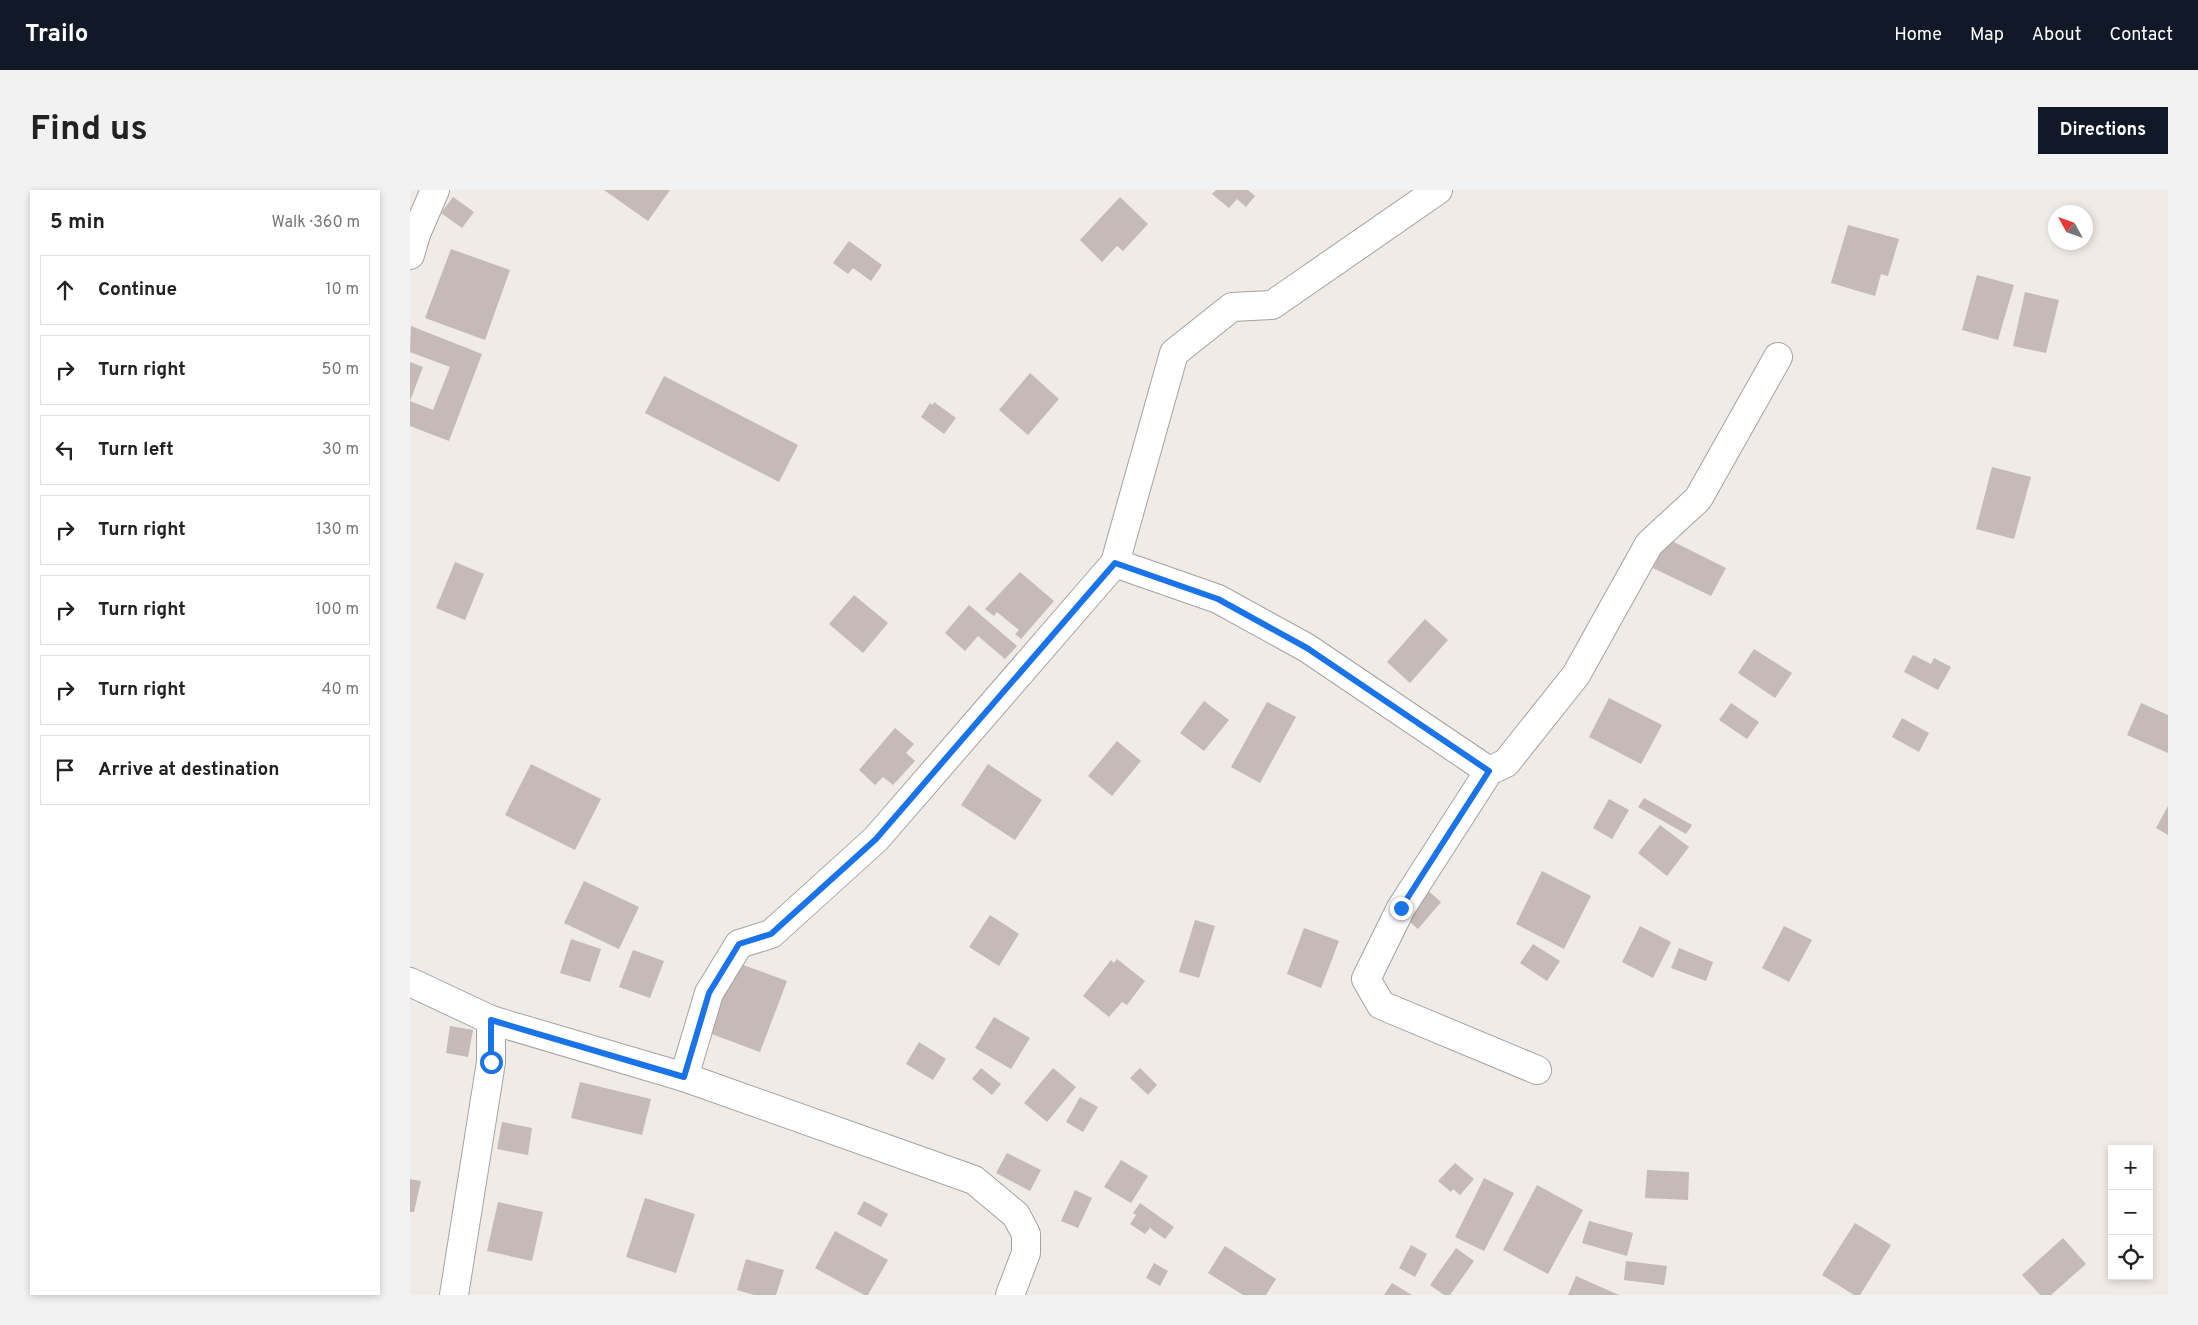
<!DOCTYPE html>
<meta charset="utf-8">
<style>
:root{--surface:#fff;--page:#f2f2f2;--text:#222;--muted:#767676;--line:#e0e0e0;--accent:#111827}
body{margin:0;font-family:Overpass,sans-serif;background:var(--page);color:var(--text)}
.controls{position:absolute;right:15px;bottom:15px;display:grid;overflow:hidden;border-radius:0px;box-shadow:0 2px 8px #0003}
.controls button{width:45px;height:45px;display:grid;place-items:center;padding:0;border:0;border-bottom:1px solid var(--line);background:var(--surface);color:var(--text);font:25px sans-serif}
.compass{position:absolute;left:1638px;top:15px;width:45px;height:45px;border-radius:50%;background:var(--surface);box-shadow:0 2px 8px #0003;rotate:310deg}
.stop{position:absolute;width:15px;height:15px;margin:-11px;border:4px solid #1a73e8;border-radius:50%;background:#fff}
.stop.end{background:#1a73e8;border-color:#fff;box-shadow:0 1px 5px #0008}
.list{margin:0;padding:0;list-style:none}
h2{display:flex;justify-content:space-between;align-items:center;height:65px;margin:0;padding:0 20px;font-size:21px}
h2 small{font-size:16px;font-weight:400;color:var(--muted)}
.list li{display:grid;grid-template-columns:32px 1fr auto;gap:15px;align-items:center;box-sizing:border-box;height:70px;margin:0 10px 10px;padding:0 10px;border:1px solid var(--line);border-radius:0px}
.list b{display:block;font-size:19px;white-space:nowrap}
.list em{font-size:16px;font-style:normal;color:var(--muted)}
.icon{flex:none;width:28px;height:28px;fill:none;stroke:currentColor;stroke-width:2;stroke-linecap:round;stroke-linejoin:round}
.map{position:relative;flex:none;width:1758px;height:1105px;overflow:hidden;border-radius:0px}
header{display:flex;align-items:center;gap:30px;box-sizing:border-box;height:70px;padding:0 25px;background:var(--accent);color:#fff}
header strong{font-size:24px}
nav{display:flex;gap:28px;margin-inline-start:auto;font-size:18px}
.intro{display:flex;align-items:center;justify-content:space-between;box-sizing:border-box;height:120px;padding:0 30px}
h1{margin:0;font-size:35px}
.button{padding:12px 22px;border-radius:0px;background:var(--accent);color:#fff;font-size:18px;font-weight:700}
main{display:flex;gap:30px;padding:0 30px}
aside{flex:1;background:var(--surface);border-radius:0px;box-shadow:0 2px 8px #0003}
.map>svg:first-child{display:block}
.building{fill:#c5bab5}
.lines{fill:none;stroke-linecap:round;stroke-linejoin:round}
.minor-casing{stroke:#a3a3a3;stroke-width:30}
.minor{stroke:#fff;stroke-width:28}
.route{stroke:#1a73e8;stroke-width:6}
</style>
<header>
<strong>Trailo</strong>
<nav><a>Home</a><a>Map</a><a>About</a><a>Contact</a></nav>
</header>
<div class="intro"><h1>Find us</h1><a class="button">Directions</a></div>
<main>
<aside>
<h2>5 min<small>Walk · 360 m</small></h2>
<ul class="list">
<li><svg class="icon" aria-label="ahead" viewBox="0 0 24 24"><path d="M12 20V5M6 11l6-6 6 6"/></svg><div><b>Continue</b></div><em>10 m</em></li>
<li><svg class="icon" aria-label="right" viewBox="0 0 24 24"><path d="M7 20v-9h11M14 6l5 5-5 5"/></svg><div><b>Turn right</b></div><em>50 m</em></li>
<li><svg class="icon" aria-label="left" viewBox="0 0 24 24"><path d="M17 20v-9H6M10 6l-5 5 5 5"/></svg><div><b>Turn left</b></div><em>30 m</em></li>
<li><svg class="icon" aria-label="right" viewBox="0 0 24 24"><path d="M7 20v-9h11M14 6l5 5-5 5"/></svg><div><b>Turn right</b></div><em>130 m</em></li>
<li><svg class="icon" aria-label="right" viewBox="0 0 24 24"><path d="M7 20v-9h11M14 6l5 5-5 5"/></svg><div><b>Turn right</b></div><em>100 m</em></li>
<li><svg class="icon" aria-label="right" viewBox="0 0 24 24"><path d="M7 20v-9h11M14 6l5 5-5 5"/></svg><div><b>Turn right</b></div><em>40 m</em></li>
<li><svg class="icon" aria-label="arrive" viewBox="0 0 24 24"><path d="M6 21V4h12l-3 4 3 4H6"/></svg><div><b>Arrive at destination</b></div></li>
</ul>
</aside>
<div class="map">
<svg width="1758" height="1105" viewBox="0 0 1758 1105">
<rect width="100%" height="100%" fill="#f0ebe6"/>
<g class="building">
<path d="M 194,0 L 260,0 L 238,31 Z"/>
<path d="M 806,0 L 838,0 L 845,6 L 836,17 L 827,9 L 819,18 L 802,4 Z"/>
<path d="M 43,7 L 64,22 L 52,38 L 31,23 Z"/>
<path d="M 710,7 L 738,34 L 713,61 L 707,56 L 692,72 L 670,50 Z"/>
<path d="M 1438,35 L 1489,49 L 1478,86 L 1471,84 L 1465,106 L 1421,93 Z"/>
<path d="M 439,51 L 472,75 L 461,91 L 443,78 L 438,84 L 423,73 Z"/>
<path d="M 41,59 L 100,80 L 75,150 L 15,128 Z"/>
<path d="M 1567,85 L 1604,95 L 1588,150 L 1552,140 Z"/>
<path d="M 1615,102 L 1649,110 L 1636,163 L 1603,156 Z"/>
<path d="M 1,136 L 72,164 L 39,251 L 0,236 L 0,211 L 23,220 L 40,177 L 0,162 Z"/>
<path d="M 0,172 L 13,177 L 0,211 Z"/>
<path d="M 620,183 L 649,209 L 618,245 L 589,220 Z"/>
<path d="M 254,186 L 388,255 L 369,292 L 235,223 Z"/>
<path d="M 524,212 L 546,228 L 534,244 L 511,227 L 520,213 L 523,215 Z"/>
<path d="M 1582,277 L 1621,287 L 1604,349 L 1566,339 Z"/>
<path d="M 1258,349 L 1316,378 L 1301,406 L 1243,378 Z"/>
<path d="M 45,372 L 74,384 L 55,430 L 26,418 Z"/>
<path d="M 610,382 L 644,411 L 611,449 L 605,444 L 609,440 L 587,422 L 584,426 L 575,419 Z"/>
<path d="M 444,405 L 478,433 L 453,463 L 419,434 Z"/>
<path d="M 559,415 L 607,456 L 595,469 L 568,446 L 555,461 L 535,443 Z"/>
<path d="M 1015,429 L 1038,450 L 1000,493 L 977,472 Z"/>
<path d="M 1344,459 L 1382,483 L 1365,508 L 1328,483 Z"/>
<path d="M 1503,465 L 1521,474 L 1524,468 L 1541,477 L 1528,500 L 1494,482 Z"/>
<path d="M 1199,508 L 1252,535 L 1231,574 L 1179,547 Z"/>
<path d="M 794,511 L 819,530 L 794,561 L 770,543 Z"/>
<path d="M 857,512 L 886,527 L 850,593 L 821,577 Z"/>
<path d="M 1321,513 L 1349,532 L 1337,549 L 1309,530 Z"/>
<path d="M 1731,513 L 1758,525 L 1758,563 L 1717,545 Z"/>
<path d="M 1492,528 L 1519,543 L 1509,562 L 1482,547 Z"/>
<path d="M 485,538 L 504,554 L 496,563 L 505,571 L 483,595 L 473,587 L 465,595 L 449,580 Z"/>
<path d="M 707,551 L 731,571 L 702,606 L 678,586 Z"/>
<path d="M 121,574 L 191,609 L 165,660 L 95,625 Z"/>
<path d="M 578,574 L 632,610 L 605,650 L 551,615 Z"/>
<path d="M 1234,608 L 1282,635 L 1276,644 L 1228,617 Z"/>
<path d="M 1199,609 L 1219,620 L 1202,649 L 1183,638 Z"/>
<path d="M 1758,616 L 1758,645 L 1746,638 Z"/>
<path d="M 1250,635 L 1279,657 L 1257,686 L 1228,663 Z"/>
<path d="M 1132,681 L 1181,706 L 1154,759 L 1106,734 Z"/>
<path d="M 174,691 L 229,717 L 209,759 L 154,733 Z"/>
<path d="M 1015,698 L 1031,712 L 1008,739 L 992,725 Z"/>
<path d="M 580,725 L 609,744 L 589,776 L 559,757 Z"/>
<path d="M 785,730 L 805,736 L 789,788 L 769,782 Z"/>
<path d="M 1230,736 L 1261,752 L 1243,788 L 1212,772 Z"/>
<path d="M 1374,736 L 1402,750 L 1379,792 L 1352,778 Z"/>
<path d="M 894,738 L 929,751 L 911,798 L 877,784 Z"/>
<path d="M 161,749 L 191,759 L 180,792 L 150,783 Z"/>
<path d="M 1123,754 L 1150,771 L 1137,791 L 1110,773 Z"/>
<path d="M 1269,758 L 1303,772 L 1296,791 L 1261,778 Z"/>
<path d="M 223,760 L 254,771 L 240,808 L 209,797 Z"/>
<path d="M 707,769 L 735,791 L 717,815 L 712,812 L 699,827 L 673,806 L 701,770 L 704,773 Z"/>
<path d="M 325,772 L 377,791 L 350,862 L 299,843 Z"/>
<path d="M 584,827 L 620,848 L 601,879 L 565,858 Z"/>
<path d="M 40,836 L 63,840 L 58,867 L 36,863 Z"/>
<path d="M 509,852 L 536,869 L 523,890 L 496,874 Z"/>
<path d="M 571,878 L 591,894 L 582,905 L 562,889 Z"/>
<path d="M 643,878 L 666,897 L 637,932 L 614,913 Z"/>
<path d="M 730,878 L 747,895 L 738,905 L 720,888 Z"/>
<path d="M 170,892 L 241,909 L 232,945 L 161,928 Z"/>
<path d="M 670,907 L 688,917 L 673,942 L 656,932 Z"/>
<path d="M 92,932 L 122,938 L 118,965 L 87,959 Z"/>
<path d="M 597,963 L 631,980 L 620,1001 L 586,983 Z"/>
<path d="M 711,970 L 738,986 L 721,1013 L 694,997 Z"/>
<path d="M 1045,973 L 1064,989 L 1050,1005 L 1043,999 L 1041,1002 L 1028,991 Z"/>
<path d="M 1237,980 L 1279,982 L 1278,1010 L 1235,1008 Z"/>
<path d="M 1074,988 L 1104,1003 L 1074,1061 L 1045,1047 Z"/>
<path d="M 0,989 L 11,991 L 4,1022 L 0,1022 Z"/>
<path d="M 1127,995 L 1173,1020 L 1138,1084 L 1093,1060 Z"/>
<path d="M 665,1000 L 682,1008 L 668,1038 L 651,1031 Z"/>
<path d="M 235,1008 L 285,1024 L 266,1083 L 216,1067 Z"/>
<path d="M 454,1011 L 478,1024 L 471,1037 L 447,1024 Z"/>
<path d="M 88,1012 L 133,1022 L 122,1071 L 77,1061 Z"/>
<path d="M 730,1013 L 764,1037 L 755,1049 L 741,1039 L 741,1037 L 735,1044 L 720,1034 L 726,1025 L 723,1023 Z"/>
<path d="M 1179,1031 L 1223,1043 L 1217,1066 L 1172,1053 Z"/>
<path d="M 1445,1033 L 1481,1055 L 1450,1105 L 1444,1105 L 1412,1085 Z"/>
<path d="M 425,1041 L 478,1070 L 458,1105 L 454,1105 L 405,1078 Z"/>
<path d="M 1653,1048 L 1676,1074 L 1641,1105 L 1630,1105 L 1612,1085 Z"/>
<path d="M 1001,1055 L 1017,1064 L 1005,1087 L 989,1078 Z"/>
<path d="M 815,1056 L 866,1089 L 856,1105 L 833,1105 L 798,1083 Z"/>
<path d="M 1046,1058 L 1064,1071 L 1040,1105 L 1034,1105 L 1020,1095 Z"/>
<path d="M 336,1069 L 374,1080 L 366,1105 L 344,1105 L 327,1100 Z"/>
<path d="M 1216,1071 L 1257,1076 L 1254,1095 L 1214,1090 Z"/>
<path d="M 744,1073 L 758,1081 L 750,1096 L 736,1088 Z"/>
<path d="M 1166,1086 L 1209,1105 L 1158,1105 Z"/>
<path d="M 982,1093 L 1002,1105 L 974,1105 Z"/>
</g>
<g class="lines">
<defs>
<g id="minor">
<path d="M 0,65 L 6,44 L 25,0"/>
<path d="M 705,373 L 808,409 L 897,458 L 1079,581"/>
<path d="M 0,792 L 81,830 L 274,887 L 564,990 L 606,1025 L 616,1044 L 616,1063 L 600,1105"/>
<path d="M 1127,880 L 971,815 L 956,789 L 991,718 L 1079,581 L 1096,573 L 1166,485 L 1239,354 L 1288,309 L 1368,167"/>
<path d="M 274,887 L 299,803 L 329,754 L 361,744 L 466,649 L 705,373 L 764,163 L 822,117 L 862,115 L 1028,0"/>
<path d="M 44,1105 L 81,872 L 81,830"/>
</g>
</defs>
<use href="#minor" class="minor-casing"/>
<use href="#minor" class="minor"/>
</g>
<g class="lines">
<path class="route" d="M 81,872 L 81,830 L 274,887 L 299,803 L 329,754 L 361,744 L 466,649 L 705,373 L 808,409 L 897,458 L 1079,581 L 991,718"/>
</g>
</svg>
<div class="controls">
<button>+</button>
<button>−</button>
<button><svg class="icon" aria-label="locate" viewBox="0 0 24 24"><circle cx="12" cy="12" r="6"/><path d="M12 2v4M12 18v4M2 12h4M18 12h4"/></svg></button>
</div>
<svg class="compass" viewBox="-18 -18 36 36"><path d="M0-13l5 13h-10z" fill="#e53935"/><path d="M0 13l5-13h-10z" fill="#767676"/></svg>
<div class="stop" style="left:81px;top:872px"></div>
<div class="stop end" style="left:991px;top:718px"></div>
</div>
</main>
